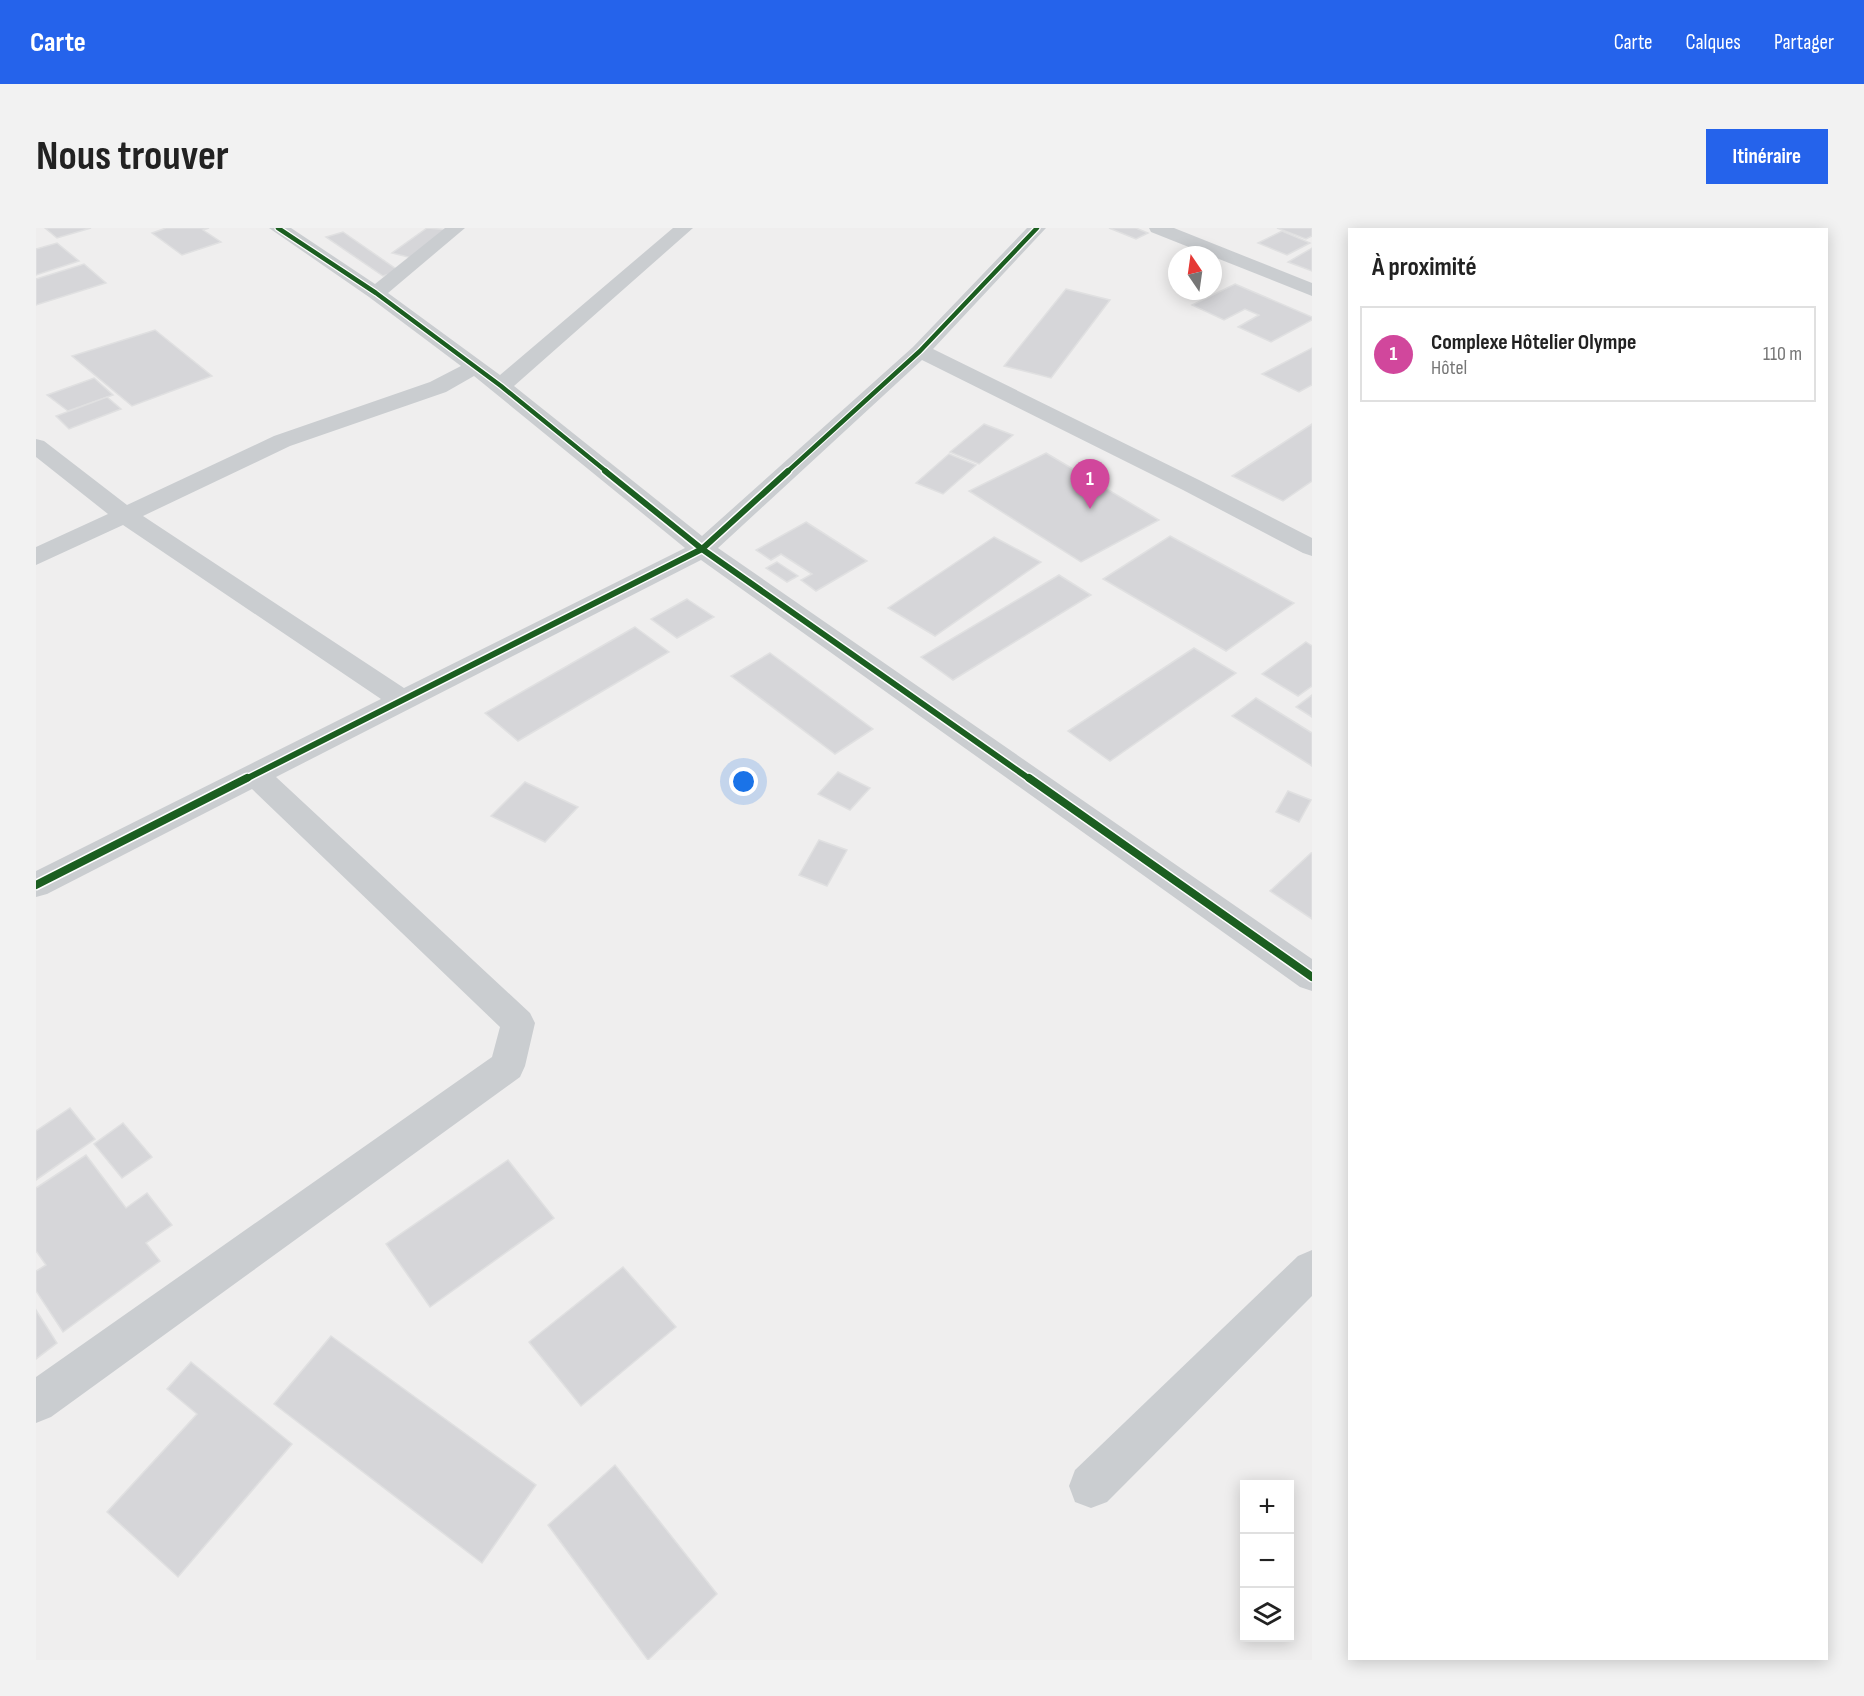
<!DOCTYPE html>
<html lang="fr">
<meta charset="utf-8">
<style>
:root{--surface:#fff;--page:#f2f2f2;--text:#222;--muted:#767676;--line:#e0e0e0;--accent:#2563eb}
body{margin:0;font-family:"Sofia Sans Condensed",sans-serif;background:var(--page);color:var(--text)}
.controls{position:absolute;right:18px;bottom:18px;display:grid;overflow:hidden;border-radius:0px;box-shadow:0 3px 15px #0003}
.controls button{width:54px;height:54px;display:grid;place-items:center;padding:0;border:0;border-bottom:2px solid var(--line);background:var(--surface);color:var(--text);font:30px sans-serif}
.compass{position:absolute;left:1132px;top:18px;width:54px;height:54px;border-radius:50%;background:var(--surface);box-shadow:0 3px 15px #0003;rotate:347deg}
.you{position:absolute;left:708px;top:554px;width:21px;height:21px;margin:-15px;border:4px solid #fff;border-radius:50%;background:#1a73e8;box-shadow:0 0 0 9px #1a73e833}
.badge{display:grid;place-items:center;width:39px;height:39px;border-radius:50%;background:var(--accent);color:#fff;font-size:20px;font-weight:700}
.pin{position:absolute;translate:-50% -50px;filter:drop-shadow(0 2px 3px #0008)}
.pin::after{content:'';position:absolute;top:32px;width:21px;height:18px;background:inherit;clip-path:polygon(0 0,100% 0,50% 100%)}
.list{margin:0;padding:0;list-style:none}
h2{display:flex;justify-content:space-between;align-items:center;height:78px;margin:0;padding:0 24px;font-size:26px}
h2 small{font-size:20px;font-weight:400;color:var(--muted)}
.list li{display:grid;grid-template-columns:39px 1fr auto;gap:18px;align-items:center;box-sizing:border-box;height:96px;margin:0 12px 12px;padding:0 12px;border:2px solid var(--line);border-radius:0px}
.list b{display:block;font-size:22px;white-space:nowrap}
.list p{margin:0;font-size:20px;white-space:nowrap;color:var(--muted)}
.list em{font-size:20px;font-style:normal;color:var(--muted)}
.icon{flex:none;width:33px;height:33px;fill:none;stroke:currentColor;stroke-width:2;stroke-linecap:round;stroke-linejoin:round}
.map{position:relative;flex:none;width:1276px;height:1432px;overflow:hidden;border-radius:0px}
header{display:flex;align-items:center;gap:36px;box-sizing:border-box;height:84px;padding:0 30px;background:var(--accent);color:#fff}
header strong{font-size:28px}
nav{display:flex;gap:33px;margin-inline-start:auto;font-size:21px}
.intro{display:flex;align-items:center;justify-content:space-between;box-sizing:border-box;height:144px;padding:0 36px}
h1{margin:0;font-size:42px}
.button{padding:15px 27px;border-radius:0px;background:var(--accent);color:#fff;font-size:21px;font-weight:700}
main{display:flex;gap:36px;padding:0 36px}
aside{flex:1;background:var(--surface);border-radius:0px;box-shadow:0 3px 15px #0003}
.map>svg:first-child{display:block}
.building{fill:#d6d6d9;stroke:#e0e0e1;stroke-width:1.5}
.lines{fill:none;stroke-linecap:round;stroke-linejoin:round}
.street{fill:#cacdd0;fill-rule:evenodd}
.cycleway-far2-casing{stroke:#fff;stroke-width:7}
.cycleway-far1-casing{stroke:#fff;stroke-width:9}
.cycleway-casing{stroke:#fff;stroke-width:11}
.cycleway-far2{stroke:#1b5e20;stroke-width:4.5}
.cycleway-far1{stroke:#1b5e20;stroke-width:6}
.cycleway{stroke:#1b5e20;stroke-width:8}
</style>
<header>
<strong>Carte</strong>
<nav><a>Carte</a><a>Calques</a><a>Partager</a></nav>
</header>
<div class="intro"><h1>Nous trouver</h1><a class="button">Itinéraire</a></div>
<main>
<div class="map">
<svg width="1276" height="1432" viewBox="0 0 1276 1432">
<rect width="100%" height="100%" fill="#efeeee"/>
<g class="building">
<path d="M 9,0 L 55,0 L 21,10 Z"/>
<path d="M 130,0 L 173,0 L 167,2 L 185,14 L 146,27 L 116,5 Z"/>
<path d="M 391,0 L 416,2 L 376,30 L 356,25 Z"/>
<path d="M 1073,0 L 1100,0 L 1112,5 L 1100,11 Z"/>
<path d="M 1241,0 L 1276,0 L 1276,8 L 1270,11 Z"/>
<path d="M 1246,3 L 1274,15 L 1251,27 L 1222,15 Z"/>
<path d="M 307,4 L 363,43 L 347,48 L 290,9 Z"/>
<path d="M 21,15 L 43,33 L 0,47 L 0,21 Z"/>
<path d="M 1276,20 L 1276,43 L 1252,34 Z"/>
<path d="M 48,36 L 70,55 L 0,77 L 0,51 Z"/>
<path d="M 1199,56 L 1276,89 L 1276,92 L 1235,114 L 1202,99 L 1223,87 L 1209,81 L 1188,92 L 1156,77 Z"/>
<path d="M 1030,61 L 1074,72 L 1015,150 L 968,138 Z"/>
<path d="M 119,102 L 176,148 L 96,178 L 36,128 Z"/>
<path d="M 1276,120 L 1276,157 L 1263,164 L 1226,146 Z"/>
<path d="M 58,150 L 77,167 L 32,183 L 11,167 Z"/>
<path d="M 71,169 L 85,181 L 33,201 L 20,188 Z"/>
<path d="M 948,196 L 977,207 L 943,236 L 914,224 Z"/>
<path d="M 1276,196 L 1276,253 L 1247,273 L 1196,248 Z"/>
<path d="M 1010,225 L 1123,292 L 1045,334 L 933,263 Z"/>
<path d="M 913,226 L 940,237 L 907,266 L 880,255 Z"/>
<path d="M 770,294 L 831,333 L 780,363 L 765,352 L 776,346 L 745,326 L 735,332 L 720,322 Z"/>
<path d="M 1134,308 L 1258,375 L 1190,423 L 1067,351 Z"/>
<path d="M 958,309 L 1005,334 L 899,408 L 852,380 Z"/>
<path d="M 741,334 L 762,348 L 751,354 L 730,340 Z"/>
<path d="M 1023,347 L 1055,367 L 917,452 L 885,429 Z"/>
<path d="M 651,371 L 678,389 L 641,410 L 615,391 Z"/>
<path d="M 599,399 L 633,424 L 482,513 L 449,485 Z"/>
<path d="M 1270,414 L 1276,418 L 1276,458 L 1262,468 L 1226,446 Z"/>
<path d="M 1158,420 L 1200,445 L 1074,533 L 1032,503 Z"/>
<path d="M 734,425 L 837,501 L 799,526 L 695,448 Z"/>
<path d="M 1276,467 L 1276,489 L 1260,479 Z"/>
<path d="M 1220,470 L 1276,505 L 1276,538 L 1196,488 Z"/>
<path d="M 802,544 L 834,560 L 814,582 L 782,566 Z"/>
<path d="M 489,554 L 542,579 L 509,614 L 455,588 Z"/>
<path d="M 1252,563 L 1275,572 L 1263,594 L 1240,584 Z"/>
<path d="M 783,612 L 811,622 L 791,658 L 763,647 Z"/>
<path d="M 1275,625 L 1276,625 L 1276,691 L 1234,663 Z"/>
<path d="M 34,880 L 59,911 L 0,952 L 0,903 Z"/>
<path d="M 87,895 L 116,929 L 86,950 L 58,916 Z"/>
<path d="M 50,927 L 90,980 L 111,965 L 136,997 L 110,1015 L 124,1033 L 27,1104 L 0,1063 L 0,1043 L 10,1037 L 0,1023 L 0,960 Z"/>
<path d="M 472,932 L 518,990 L 394,1079 L 350,1016 Z"/>
<path d="M 587,1039 L 640,1099 L 545,1178 L 493,1114 Z"/>
<path d="M 0,1082 L 21,1115 L 0,1131 Z"/>
<path d="M 295,1108 L 500,1257 L 446,1335 L 238,1176 Z"/>
<path d="M 155,1134 L 256,1216 L 142,1349 L 71,1284 L 161,1186 L 131,1161 Z"/>
<path d="M 579,1237 L 681,1366 L 612,1432 L 512,1297 Z"/>
</g>
<g class="lines">
<g class="street">
<path d="M 233,0 L 255,0 L 339,56 L 409,0 L 429,0 L 352,65 L 464,147 L 637,0 L 657,0 L 478,158 L 666,308 L 877,119 L 991,0 L 1010,0 L 897,121 L 1163,252 L 1276,310 L 1276,328 L 1267,325 L 1147,262 L 886,132 L 682,320 L 1276,731 L 1276,763 L 1264,759 L 665,332 L 240,549 L 494,785 L 499,795 L 489,838 L 484,849 L 15,1189 L 0,1195 L 0,1149 L 456,829 L 464,799 L 216,561 L 11,666 L 0,669 L 0,643 L 345,471 L 87,297 L 0,337 L 0,319 L 72,286 L 0,229 L 0,211 L 8,213 L 91,277 L 238,208 L 394,154 L 425,138 L 333,69 ZM 438,148 L 649,320 L 368,460 L 107,288 L 254,218 L 410,164 Z"/>
<path d="M 1113,0 L 1138,0 L 1276,55 L 1276,68 L 1115,4 Z"/>
<path d="M 1276,1022 L 1276,1068 L 1071,1274 L 1055,1280 L 1039,1274 L 1033,1258 L 1039,1242 L 1262,1028 Z"/>
</g>
<defs>
<g id="cycleway-far2">
<path d="M 242,0 L 340,65 L 465,158 L 571,244"/>
<path d="M 751,244 L 884,123 L 1001,0"/>
</g>
<g id="cycleway-far1">
<path d="M 569,243 L 666,321 L 995,552"/>
<path d="M 208,552 L 666,321 L 752,243"/>
</g>
<g id="cycleway">
<path d="M 993,550 L 1276,749"/>
<path d="M 0,657 L 211,550"/>
</g>
</defs>
<use href="#cycleway-far2" class="cycleway-far2-casing"/>
<use href="#cycleway-far1" class="cycleway-far1-casing"/>
<use href="#cycleway" class="cycleway-casing"/>
<use href="#cycleway-far2" class="cycleway-far2"/>
<use href="#cycleway-far1" class="cycleway-far1"/>
<use href="#cycleway" class="cycleway"/>
</g>
</svg>
<div class="controls">
<button>+</button>
<button>−</button>
<button><svg class="icon" aria-label="layers" viewBox="0 0 24 24"><path d="M12 4l9 5-9 5-9-5zM3 14l9 5 9-5"/></svg></button>
</div>
<svg class="compass" viewBox="-18 -18 36 36"><path d="M0-13l5 13h-10z" fill="#e53935"/><path d="M0 13l5-13h-10z" fill="#767676"/></svg>
<div class="you"></div>
<div class="pin badge" style="left:1054px;top:281px;background:#d1479c">1</div>
</div>
<aside>
<h2>À proximité<small></small></h2>
<ul class="list">
<li><span class="badge" style="background:#d1479c">1</span><div><b>Complexe Hôtelier Olympe</b><p>Hôtel</p></div><em>110 m</em></li>
</ul>
</aside>
</main>
